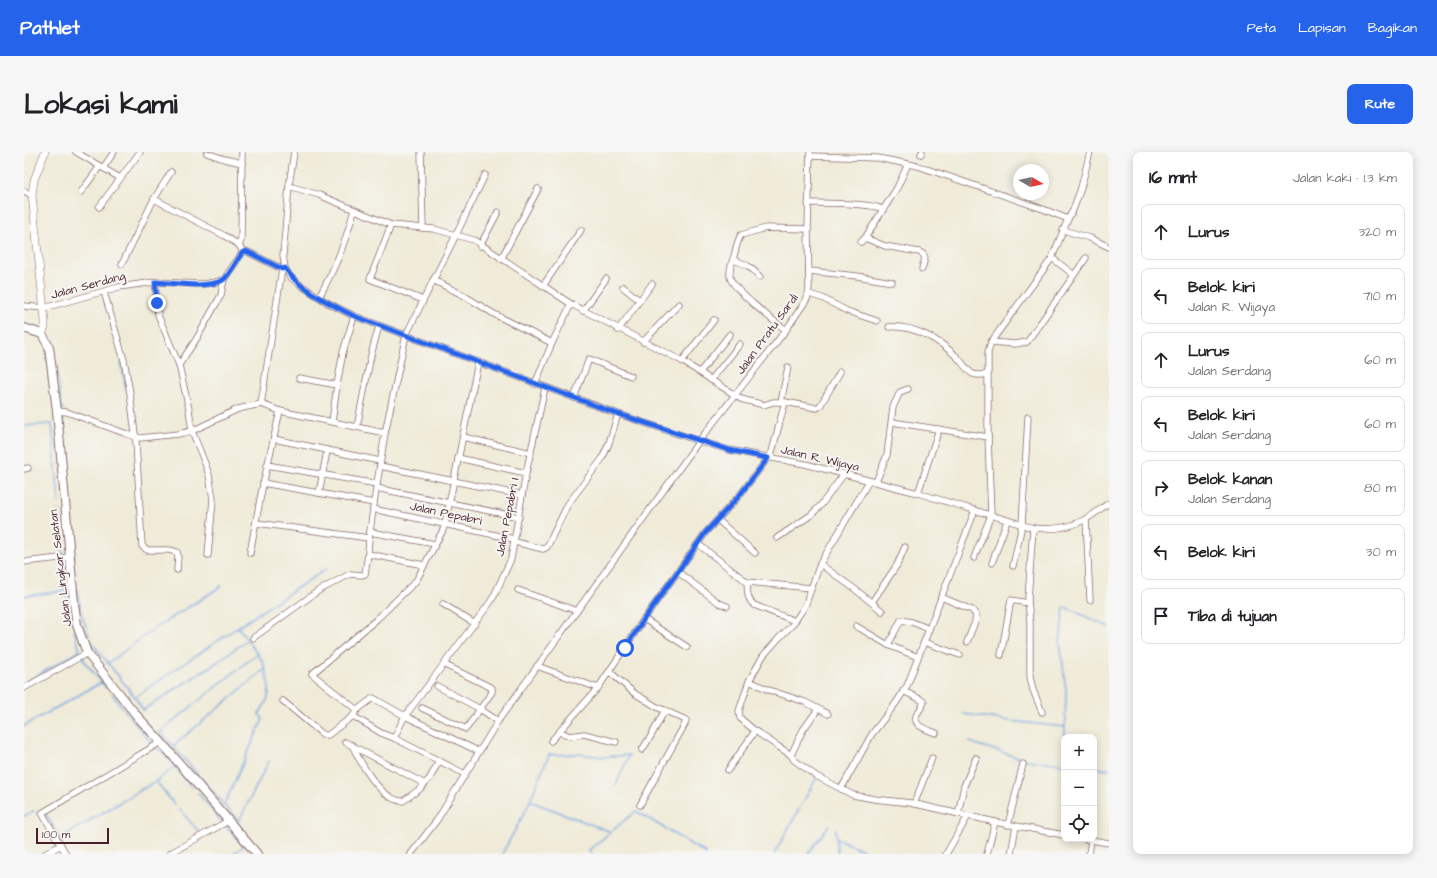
<!DOCTYPE html>
<html lang="id">
<meta charset="utf-8">
<style>
:root{--surface:#fff;--page:#f6f6f6;--text:#202124;--muted:#757577;--line:#e0e0e0;--accent:#2563eb}
body{margin:0;font-family:"Architects Daughter",sans-serif;background:var(--page);color:var(--text)}
.controls{position:absolute;right:12px;bottom:12px;display:grid;overflow:hidden;border-radius:8px;box-shadow:0 2px 10px #0003}
.controls button{width:36px;height:36px;display:grid;place-items:center;padding:0;border:0;border-bottom:1px solid var(--line);background:var(--surface);color:var(--text);font:20px sans-serif}
.compass{position:absolute;left:989px;top:12px;width:36px;height:36px;border-radius:50%;background:var(--surface);box-shadow:0 2px 10px #0003;rotate:99deg}
.scale{position:absolute;left:12px;bottom:10px;width:73px;box-sizing:border-box;padding-left:4px;border:2px solid #4a1f2b;border-top:0;font-size:11px;line-height:14px;white-space:nowrap;color:#4a1f2b;-webkit-text-stroke:3px #f6f6f2;paint-order:stroke}
.stop{position:absolute;width:12px;height:12px;margin:-9px;border:3px solid #2563eb;border-radius:50%;background:#fff}
.stop.end{background:#2563eb;border-color:#fff;box-shadow:0 1px 4px #0008}
.list{margin:0;padding:0;list-style:none}
h2{display:flex;justify-content:space-between;align-items:center;height:52px;margin:0;padding:0 16px;font-size:17px}
h2 small{font-size:13px;font-weight:400;color:var(--muted)}
.list li{display:grid;grid-template-columns:26px 1fr auto;gap:12px;align-items:center;box-sizing:border-box;height:56px;margin:0 8px 8px;padding:0 8px;border:1px solid var(--line);border-radius:8px}
.list b{display:block;font-size:15px;white-space:nowrap}
.list p{margin:0;font-size:13px;white-space:nowrap;color:var(--muted)}
.list em{font-size:13px;font-style:normal;color:var(--muted)}
.icon{flex:none;width:22px;height:22px;fill:none;stroke:currentColor;stroke-width:2;stroke-linecap:round;stroke-linejoin:round}
.map{position:relative;flex:none;width:1085px;height:702px;overflow:hidden;border-radius:8px}
header{display:flex;align-items:center;gap:24px;box-sizing:border-box;height:56px;padding:0 20px;background:var(--accent);color:#fff}
header strong{font-size:19px}
nav{display:flex;gap:22px;margin-inline-start:auto;font-size:14px}
.intro{display:flex;align-items:center;justify-content:space-between;box-sizing:border-box;height:96px;padding:0 24px}
h1{margin:0;font-size:28px}
.button{padding:10px 18px;border-radius:8px;background:var(--accent);color:#fff;font-size:14px;font-weight:700}
main{display:flex;gap:24px;padding:0 24px}
aside{flex:1;background:var(--surface);border-radius:8px;box-shadow:0 2px 10px #0003}
.map>svg:first-child{display:block}
.lines{fill:none;stroke-linecap:round;stroke-linejoin:round}
.stream{stroke:#77a8e2;stroke-width:1.5}
.minor-casing{stroke:#846668;stroke-width:7}
.major-casing{stroke:#846668;stroke-width:8}
.highway-casing{stroke:#846668;stroke-width:10}
.minor{stroke:#fff;stroke-width:5.5}
.major{stroke:#fff;stroke-width:7}
.highway{stroke:#fff;stroke-width:8}
.route{stroke:#2563eb;stroke-width:5}
.labels{text-anchor:middle;stroke-width:4;stroke-linejoin:round;paint-order:stroke}
.street-label{font-size:12px;fill:#4a1f2b;stroke:#f6f6f2}
</style>
<header>
<strong>Pathlet</strong>
<nav><a>Peta</a><a>Lapisan</a><a>Bagikan</a></nav>
</header>
<div class="intro"><h1>Lokasi kami</h1><a class="button">Rute</a></div>
<main>
<div class="map">
<svg width="1085" height="702" viewBox="0 0 1085 702">
<rect width="100%" height="100%" fill="#f6f6f2"/>
<filter id="ink" filterUnits="userSpaceOnUse"><feTurbulence type="fractalNoise" baseFrequency=".025" numOctaves="2"/><feDisplacementMap in="SourceGraphic" scale="8" xChannelSelector="R" yChannelSelector="G"/><feConvolveMatrix kernelMatrix="1 2 1 2 8 2 1 2 1" color-interpolation-filters="sRGB"/></filter>
<filter id="wash" filterUnits="userSpaceOnUse"><feTurbulence type="fractalNoise" baseFrequency=".012" numOctaves="4" result="noise"/><feDisplacementMap in="SourceGraphic" scale="16" xChannelSelector="R" yChannelSelector="G"/><feGaussianBlur stdDeviation="0.9" result="paint"/><feColorMatrix in="noise" values="0 0 0 0 0 0 0 0 0 0 0 0 0 0 0 0 0 1.4 0 .05"/><feComposite in="paint" operator="in"/></filter>
<g filter="url(#wash)">
<rect width="100%" height="100%" fill="#f0ebd8"/>
<g class="lines">
<g class="stream">
<path d="M 97,211 L 102,237"/>
<path d="M 32,214 L 38,256 L 40,257"/>
<path d="M 39,263 L 41,303"/>
<path d="M 0,274 L 28,272 L 35,350"/>
<path d="M 42,321 L 50,407"/>
<path d="M 35,358 L 39,402"/>
<path d="M 39,408 L 40,423"/>
<path d="M 40,431 L 47,470"/>
<path d="M 198,434 L 131,476 L 84,511 L 111,545 L 214,475 L 239,510 C 242,522 248,536 243,548 C 241,553 238,557 235,562 L 239,567 L 200,653 L 149,594 L 241,517"/>
<path d="M 53,438 L 58,464 L 65,483"/>
<path d="M 0,444 L 41,439"/>
<path d="M 214,475 L 302,417"/>
<path d="M 50,478 L 56,500"/>
<path d="M 68,491 L 84,511"/>
<path d="M 59,504 L 61,510 L 82,536"/>
<path d="M 0,531 L 56,499"/>
<path d="M 88,542 L 129,593"/>
<path d="M 111,545 L 119,558 L 192,511 L 223,488"/>
<path d="M 940,562 L 986,569 L 1041,575 L 1041,585"/>
<path d="M 0,574 L 78,530"/>
<path d="M 1041,575 L 1042,539 L 1036,490 L 1040,456 L 1041,455 L 1085,475"/>
<path d="M 945,590 L 1002,608 L 1040,612"/>
<path d="M 149,594 L 136,580 L 234,501"/>
<path d="M 131,595 L 138,599 L 168,635"/>
<path d="M 1070,616 L 1085,617"/>
<path d="M 132,629 L 150,652"/>
<path d="M 174,641 L 198,670"/>
<path d="M 506,649 L 587,680"/>
<path d="M 200,653 L 215,669 L 245,609"/>
<path d="M 156,658 L 177,682"/>
<path d="M 21,661 L 36,686 L 132,629 L 151,615"/>
<path d="M 0,664 L 10,659"/>
<path d="M 200,672 L 220,694 L 209,702"/>
<path d="M 812,677 L 813,702"/>
<path d="M 812,686 L 848,702"/>
<path d="M 224,702 L 225,700"/>
<path d="M 478,702 L 503,656 L 525,603 L 554,602 L 579,605 L 605,603 L 592,633"/>
<path d="M 567,702 L 565,698 L 612,659 L 683,702"/>
<path d="M 750,702 L 792,627"/>
<path d="M 784,702 L 805,673"/>
</g>
</g>
</g>
<g filter="url(#ink)">
<g class="lines">
<defs>
<g id="minor">
<path d="M 52,0 L 96,26"/>
<path d="M 270,0 L 265,34 L 259,103 L 261,116 L 266,125 L 278,134 L 304,151 L 330,164 L 594,262 L 675,289 L 705,298 L 781,312 L 820,322 L 894,341 L 1009,376 C 1027,378 1046,376 1062,367 C 1070,363 1077,356 1085,351"/>
<path d="M 397,0 L 399,76"/>
<path d="M 183,1 L 200,7 L 218,11"/>
<path d="M 897,2 L 898,0"/>
<path d="M 786,4 L 854,6 L 894,14 L 1019,57 L 1044,67"/>
<path d="M 79,16 L 90,0"/>
<path d="M 265,34 L 295,43 L 367,73 L 410,77 L 450,88 L 547,152 L 658,209 L 717,247 L 740,253 L 749,250 L 761,250 L 793,256 L 796,254 L 816,220"/>
<path d="M 0,39 L 8,43"/>
<path d="M 57,40 L 76,14"/>
<path d="M 130,47 L 201,84 L 215,93 L 219,100"/>
<path d="M 784,51 C 799,51 848,51 858,57"/>
<path d="M 75,55 L 116,0"/>
<path d="M 367,73 L 346,127 L 399,148"/>
<path d="M 1039,78 L 1066,86 L 1085,95"/>
<path d="M 841,86 L 861,94 L 895,100 L 899,102 L 901,106 L 898,117"/>
<path d="M 837,90 L 841,86 L 873,36 L 884,12"/>
<path d="M 215,93 L 217,89 L 218,0"/>
<path d="M 456,94 L 474,60"/>
<path d="M 1028,106 L 1050,123"/>
<path d="M 477,107 L 514,37"/>
<path d="M 709,108 C 723,112 727,115 736,125"/>
<path d="M 98,112 L 130,47 L 147,20"/>
<path d="M 785,119 L 833,124 L 868,130"/>
<path d="M 409,128 L 439,143 L 470,162 L 528,191"/>
<path d="M 131,130 L 134,163 L 155,213 L 165,257 L 168,279 L 182,314 L 185,323 L 189,347 L 184,403"/>
<path d="M 519,134 L 557,78"/>
<path d="M 599,135 L 615,148"/>
<path d="M 80,140 L 100,208 L 106,241 L 112,290 L 118,394 L 123,398 L 145,398 L 153,400 L 154,404 L 153,418"/>
<path d="M 785,142 L 798,146 L 823,159 L 853,169"/>
<path d="M 295,145 C 311,117 322,89 330,58"/>
<path d="M 0,154 L 20,156 L 95,135 L 131,130 L 180,132 L 192,130 L 200,127 L 219,100 L 222,99 L 258,117 L 261,116"/>
<path d="M 559,159 L 582,127"/>
<path d="M 865,175 C 890,173 916,188 934,206 C 939,211 943,219 949,222 C 954,224 959,223 964,222"/>
<path d="M 594,178 L 628,132"/>
<path d="M 762,178 C 751,170 708,137 706,125 C 705,118 708,110 710,104 C 712,97 713,89 717,83 L 742,76 L 784,77"/>
<path d="M 619,190 L 655,152"/>
<path d="M 967,190 L 991,192 L 1003,190 L 1062,106"/>
<path d="M 658,209 L 690,168"/>
<path d="M 155,213 L 173,186 L 197,143 L 200,127"/>
<path d="M 676,220 L 706,182"/>
<path d="M 275,226 L 313,233"/>
<path d="M 687,228 L 716,192"/>
<path d="M 511,232 L 528,191 L 547,152"/>
<path d="M 550,246 L 565,207 L 607,224"/>
<path d="M 757,250 L 764,215"/>
<path d="M 237,252 L 258,117"/>
<path d="M 33,259 L 43,260 L 103,282 L 116,286 L 154,282 L 168,279 L 214,257 L 237,252 L 256,259 L 361,281"/>
<path d="M 308,270 L 313,233 L 319,200 L 330,164"/>
<path d="M 868,270 L 964,285"/>
<path d="M 333,275 L 347,203 L 355,174"/>
<path d="M 439,285 L 507,301"/>
<path d="M 250,287 L 356,309"/>
<path d="M 434,306 L 502,321"/>
<path d="M 243,313 L 353,332"/>
<path d="M 356,314 L 498,343"/>
<path d="M 0,317 L 4,316"/>
<path d="M 845,329 L 796,412 L 781,454 L 769,472 L 755,486 L 739,504 L 725,529 L 715,559 L 716,566 L 731,579 L 767,603 L 770,608 L 792,624 L 829,643 L 850,647 L 887,651 L 971,670 L 1040,683"/>
<path d="M 852,330 L 863,303 L 869,255 L 876,240 L 884,237"/>
<path d="M 239,331 L 350,351"/>
<path d="M 352,336 L 495,365"/>
<path d="M 295,341 L 303,299"/>
<path d="M 894,341 L 915,277"/>
<path d="M 349,357 L 490,387"/>
<path d="M 1062,367 L 1066,448"/>
<path d="M 694,368 L 731,401"/>
<path d="M 232,371 L 345,386"/>
<path d="M 1009,376 L 1004,447 L 1006,471 L 1006,525 L 1009,538 L 1018,560"/>
<path d="M 346,380 L 411,392"/>
<path d="M 753,386 L 787,363 L 797,353 L 820,322"/>
<path d="M 491,390 L 519,397 L 523,395 L 544,352 L 578,307 L 585,291 L 594,262"/>
<path d="M 674,392 L 723,430 L 788,436"/>
<path d="M 226,401 L 238,337 L 256,259"/>
<path d="M 344,402 L 400,413"/>
<path d="M 950,406 L 967,363 L 964,285 L 964,200 L 967,190 L 1028,106 L 1044,67 L 1049,58 L 1057,36 L 1066,0"/>
<path d="M 0,410 L 45,405"/>
<path d="M 968,411 L 983,369"/>
<path d="M 796,412 L 832,438 L 858,459"/>
<path d="M 989,414 L 998,373 L 1004,265"/>
<path d="M 654,420 L 695,451 L 703,454"/>
<path d="M 723,430 C 724,439 722,446 730,453 L 771,469"/>
<path d="M 494,438 L 553,459"/>
<path d="M 917,445 L 948,458 L 952,463 L 951,470 L 943,490"/>
<path d="M 848,450 L 873,413 L 881,395"/>
<path d="M 419,452 L 451,472"/>
<path d="M 620,467 L 663,495"/>
<path d="M 832,474 L 864,493 L 894,505"/>
<path d="M 229,486 L 294,439 L 326,422 L 338,423 L 341,422 L 344,402 L 345,386 L 350,351 L 361,281 L 382,183 L 432,83 L 461,23"/>
<path d="M 900,490 L 936,503"/>
<path d="M 864,493 L 877,468 L 888,470 L 905,477"/>
<path d="M 977,503 L 987,448 L 1004,451"/>
<path d="M 513,514 L 574,536"/>
<path d="M 586,520 L 610,541 L 633,555 L 662,568 L 661,572 L 616,653"/>
<path d="M 725,529 L 745,538 L 781,550 L 804,562"/>
<path d="M 413,534 L 456,557 L 474,569"/>
<path d="M 0,536 L 63,501"/>
<path d="M 879,539 L 896,547 L 900,550 C 898,556 894,559 892,564 C 889,575 905,578 912,581"/>
<path d="M 259,549 L 296,580 L 300,583 L 304,583 L 329,564 L 333,558 L 349,546 L 381,564 L 454,599"/>
<path d="M 398,556 L 442,577 L 468,540 L 468,536 L 423,514"/>
<path d="M 333,558 L 288,522 L 353,467 L 392,429 L 419,378 L 421,372 L 454,210"/>
<path d="M 329,564 L 357,581 L 370,586 L 441,622"/>
<path d="M 536,580 L 546,584 L 560,582 L 592,590"/>
<path d="M 370,586 L 381,564 L 465,452 L 470,444 L 487,407 L 502,321 L 521,236"/>
<path d="M 527,589 L 574,536 L 620,467 L 682,380 L 715,344 L 744,306 L 748,300 L 761,250"/>
<path d="M 321,590 L 401,632"/>
<path d="M 328,593 C 336,610 357,649 379,649 L 396,637 L 406,626 L 415,609"/>
<path d="M 618,598 L 627,584 L 641,558"/>
<path d="M 767,603 L 779,578 L 794,557"/>
<path d="M 704,618 L 731,579"/>
<path d="M 817,637 L 848,582 L 872,551 L 883,534 L 951,358"/>
<path d="M 890,652 L 908,606"/>
<path d="M 934,662 L 940,634 L 952,606"/>
<path d="M 984,673 L 999,612"/>
<path d="M 1061,687 L 1085,691"/>
<path d="M 21,702 L 37,693"/>
<path d="M 42,702 L 18,661 L 137,590"/>
<path d="M 145,702 L 204,669"/>
<path d="M 387,702 L 413,668 L 474,569 L 675,289 L 762,178 L 783,147 L 785,136 L 784,77 L 786,0"/>
<path d="M 922,702 L 944,664"/>
<path d="M 963,702 L 971,670"/>
<path d="M 987,702 L 992,674"/>
<path d="M 1065,702 L 1067,688"/>
</g>
<path id="major" d="M 18,182 L 21,175 L 21,169 L 8,43 L 10,28 L 21,0"/>
<path id="highway" d="M 0,176 L 18,182 L 25,195 L 33,259 L 50,451 L 53,473 L 63,501 L 113,564 L 137,590 L 233,702"/>
</defs>
<use href="#minor" class="minor-casing"/>
<use href="#major" class="major-casing"/>
<use href="#highway" class="highway-casing"/>
<use href="#minor" class="minor"/>
<use href="#major" class="major"/>
<use href="#highway" class="highway"/>
</g>
</g>
<g class="lines" filter="url(#ink)">
<path class="route" d="M 133,151 L 131,130 C 149,131 183,137 199,128 C 205,124 214,106 219,100 L 222,99 L 258,117 L 261,116 C 275,138 307,152 330,164 L 594,262 L 705,298 L 744,306 L 715,344 L 682,380 L 620,467 L 601,496"/>
</g>
<g class="labels">
<g class="street-label">
<text transform="translate(64 133) rotate(-15)" y="4">Jalan Serdang</text>
<text transform="translate(743 182) rotate(-54)" y="4">Jalan Pratu Sardi</text>
<text transform="translate(796 306) rotate(13)" y="4">Jalan R. Wijaya</text>
<text transform="translate(422 361) rotate(12)" y="4">Jalan Pepabri</text>
<text transform="translate(483 365) rotate(-79)" y="4">Jalan Pepabri I</text>
<text transform="translate(36 416) rotate(-97)" y="4">Jalan Lingkar Selatan</text>
</g>
</g>
</svg>
<div class="controls">
<button>+</button>
<button>−</button>
<button><svg class="icon" aria-label="locate" viewBox="0 0 24 24"><circle cx="12" cy="12" r="6"/><path d="M12 2v4M12 18v4M2 12h4M18 12h4"/></svg></button>
</div>
<svg class="compass" viewBox="-18 -18 36 36"><path d="M0-13l5 13h-10z" fill="#e53935"/><path d="M0 13l5-13h-10z" fill="#757577"/></svg>
<div class="scale">100 m</div>
<div class="stop" style="left:601px;top:496px"></div>
<div class="stop end" style="left:133px;top:151px"></div>
</div>
<aside>
<h2>16 mnt<small>Jalan kaki · 1.3 km</small></h2>
<ul class="list">
<li><svg class="icon" aria-label="ahead" viewBox="0 0 24 24"><path d="M12 20V5M6 11l6-6 6 6"/></svg><div><b>Lurus</b></div><em>320 m</em></li>
<li><svg class="icon" aria-label="left" viewBox="0 0 24 24"><path d="M17 20v-9H6M10 6l-5 5 5 5"/></svg><div><b>Belok kiri</b><p>Jalan R. Wijaya</p></div><em>710 m</em></li>
<li><svg class="icon" aria-label="ahead" viewBox="0 0 24 24"><path d="M12 20V5M6 11l6-6 6 6"/></svg><div><b>Lurus</b><p>Jalan Serdang</p></div><em>60 m</em></li>
<li><svg class="icon" aria-label="left" viewBox="0 0 24 24"><path d="M17 20v-9H6M10 6l-5 5 5 5"/></svg><div><b>Belok kiri</b><p>Jalan Serdang</p></div><em>60 m</em></li>
<li><svg class="icon" aria-label="right" viewBox="0 0 24 24"><path d="M7 20v-9h11M14 6l5 5-5 5"/></svg><div><b>Belok kanan</b><p>Jalan Serdang</p></div><em>80 m</em></li>
<li><svg class="icon" aria-label="left" viewBox="0 0 24 24"><path d="M17 20v-9H6M10 6l-5 5 5 5"/></svg><div><b>Belok kiri</b></div><em>30 m</em></li>
<li><svg class="icon" aria-label="arrive" viewBox="0 0 24 24"><path d="M6 21V4h12l-3 4 3 4H6"/></svg><div><b>Tiba di tujuan</b></div></li>
</ul>
</aside>
</main>
